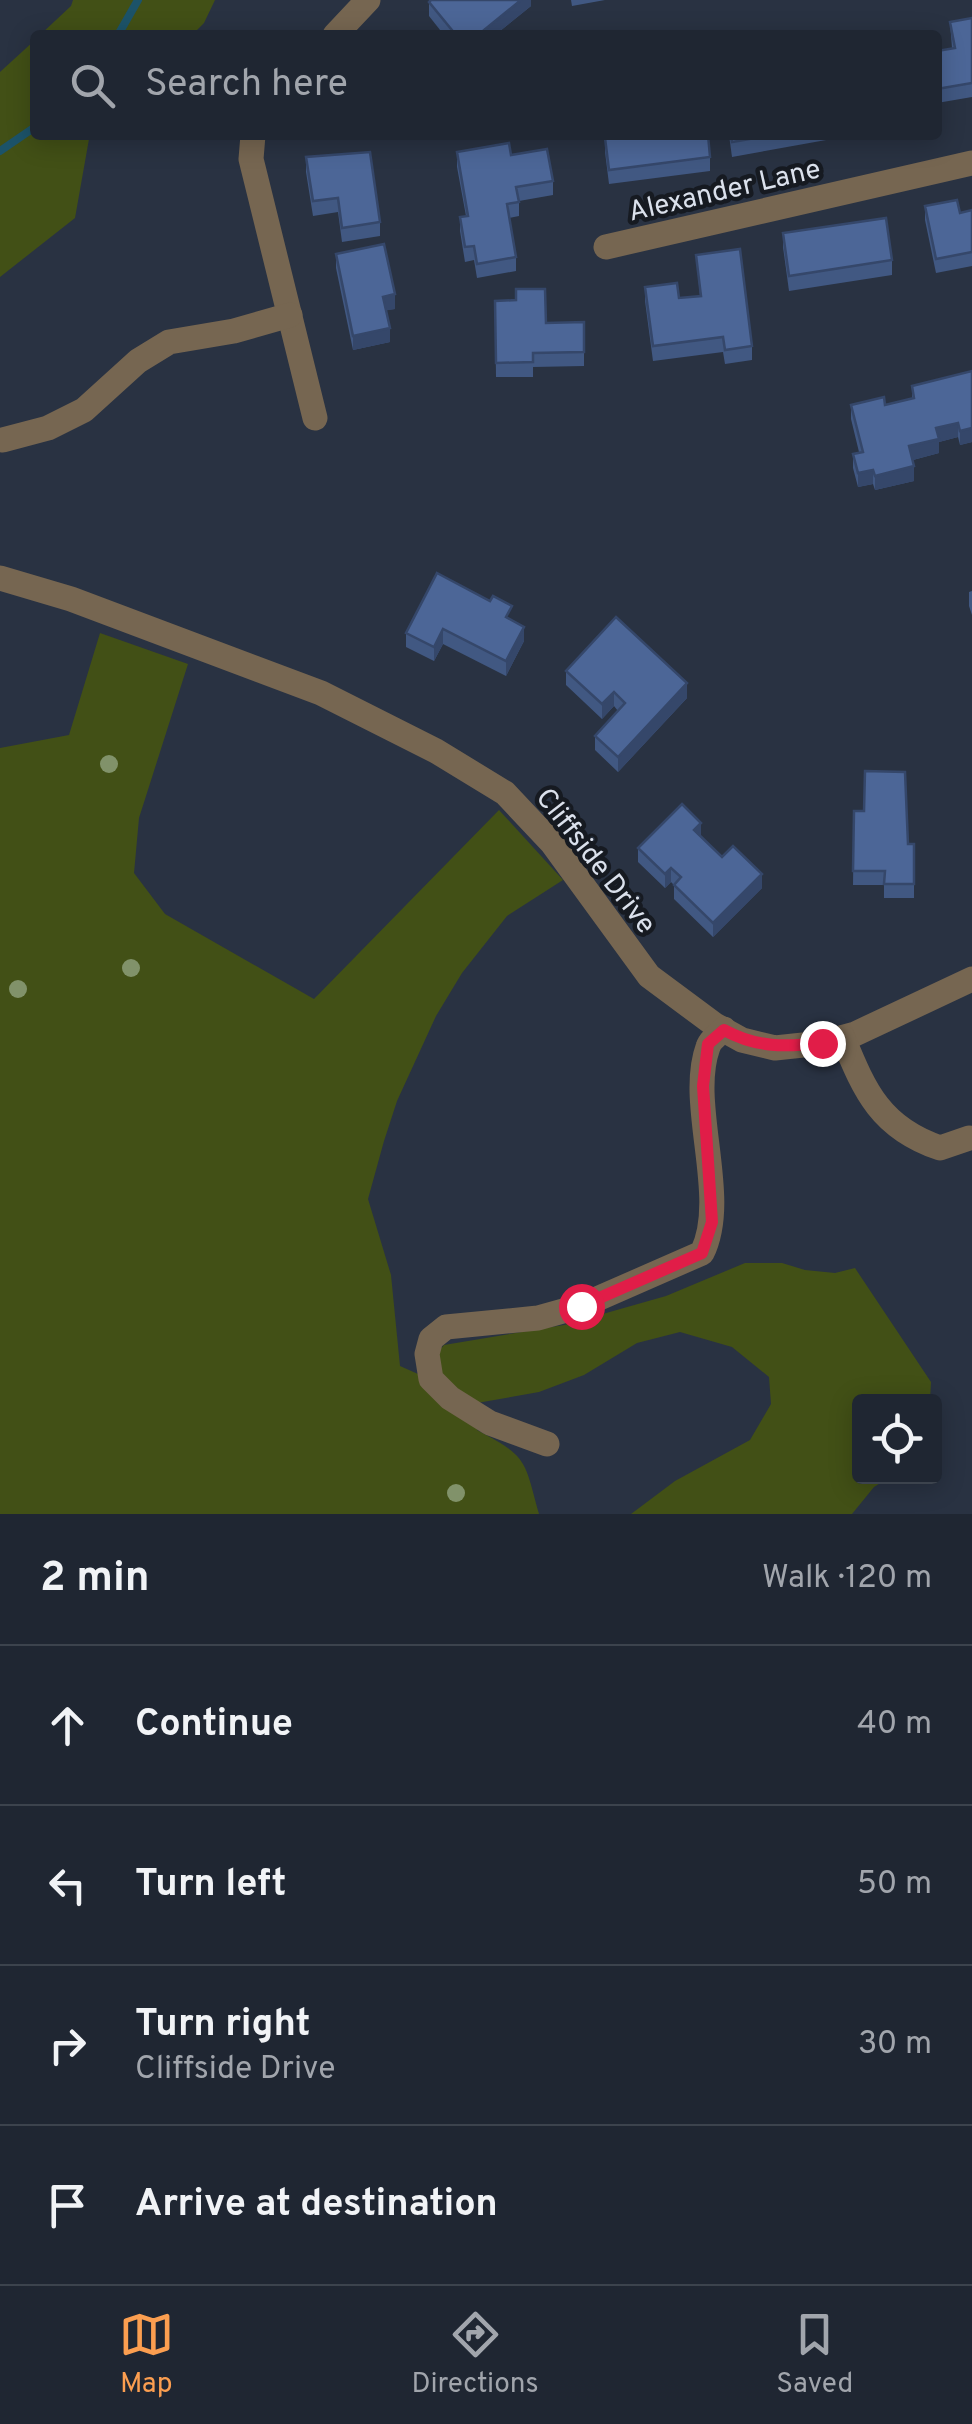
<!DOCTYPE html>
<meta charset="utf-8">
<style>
:root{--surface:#1f2632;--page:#2c323e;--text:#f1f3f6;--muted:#a1a5ac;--line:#3c434d;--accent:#fb9e50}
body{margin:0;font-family:Overpass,sans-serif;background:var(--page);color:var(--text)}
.controls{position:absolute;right:30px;bottom:30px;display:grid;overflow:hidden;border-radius:10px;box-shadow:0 5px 25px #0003}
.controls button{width:90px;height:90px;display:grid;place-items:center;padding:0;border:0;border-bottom:2px solid var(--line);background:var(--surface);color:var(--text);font:50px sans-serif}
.stop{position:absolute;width:30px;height:30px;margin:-22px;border:8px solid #e11d48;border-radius:50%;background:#fff}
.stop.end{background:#e11d48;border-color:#fff;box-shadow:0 2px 10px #0008}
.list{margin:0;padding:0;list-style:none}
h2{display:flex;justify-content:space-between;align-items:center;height:130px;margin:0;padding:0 40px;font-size:42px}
h2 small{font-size:32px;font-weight:400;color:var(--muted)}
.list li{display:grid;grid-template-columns:65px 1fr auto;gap:30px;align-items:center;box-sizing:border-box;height:160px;padding:0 40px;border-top:2px solid var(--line)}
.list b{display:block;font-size:38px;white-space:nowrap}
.list p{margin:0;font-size:32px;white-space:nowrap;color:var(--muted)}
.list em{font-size:32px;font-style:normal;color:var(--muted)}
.icon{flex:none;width:55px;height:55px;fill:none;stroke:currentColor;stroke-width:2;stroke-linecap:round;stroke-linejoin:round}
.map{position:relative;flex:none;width:972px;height:1514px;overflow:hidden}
.search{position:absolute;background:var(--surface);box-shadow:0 5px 25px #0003;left:30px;right:30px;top:30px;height:110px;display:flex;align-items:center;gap:25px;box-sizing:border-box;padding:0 35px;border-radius:10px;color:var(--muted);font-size:38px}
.sheet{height:770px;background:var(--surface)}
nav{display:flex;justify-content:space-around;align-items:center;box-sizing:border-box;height:140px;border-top:2px solid var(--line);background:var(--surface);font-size:28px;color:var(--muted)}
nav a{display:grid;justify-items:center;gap:5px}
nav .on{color:var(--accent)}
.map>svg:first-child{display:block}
.green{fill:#425016}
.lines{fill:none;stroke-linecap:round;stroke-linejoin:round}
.stream{stroke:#1c5369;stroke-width:8}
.minor{stroke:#766651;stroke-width:25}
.tree{fill:#81926a}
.wall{fill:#415882}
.shaded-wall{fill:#35476a}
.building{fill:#4c6697;stroke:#35476a;stroke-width:2.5}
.route{stroke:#e11d48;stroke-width:12}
.labels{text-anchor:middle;stroke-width:9;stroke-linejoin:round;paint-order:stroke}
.street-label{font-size:28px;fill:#dbe1ec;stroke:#161a21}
</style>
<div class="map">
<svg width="972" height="1514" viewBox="0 0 972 1514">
<rect width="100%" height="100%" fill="#293242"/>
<g class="green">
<path d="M 73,0 L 215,0 L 204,23 L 192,35 L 40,35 L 71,6 Z"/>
<path d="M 35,40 L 35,135 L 93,135 L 89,139 L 75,218 L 0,277 L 0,72 Z"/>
<path d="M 100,633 L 188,664 L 139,818 L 134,873 L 165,914 L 314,999 L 499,810 L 563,880 L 507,916 L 462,973 L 436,1016 L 397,1101 L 384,1141 L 368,1199 L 391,1275 L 400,1366 L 418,1374 L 444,1345 L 564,1325 L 666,1296 L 745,1263 L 782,1263 L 805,1270 L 835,1273 L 855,1268 L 931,1382 L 930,1401 L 860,1402 L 860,1476 L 890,1477 L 874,1487 L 852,1514 L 631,1514 L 675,1481 L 750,1440 L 771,1404 L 769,1377 L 732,1347 L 680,1332 L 637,1343 L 584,1375 L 539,1392 L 477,1403 L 477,1430 C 528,1457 524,1459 539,1514 L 0,1514 L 0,748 L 69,735 Z"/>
</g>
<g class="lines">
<g class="stream">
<path d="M 118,35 L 138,0"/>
<path d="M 0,151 L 35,127"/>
</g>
<g class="minor">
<path d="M 335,35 L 368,0"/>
<path d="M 253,135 L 251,159 L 315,418"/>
<path d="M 606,247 L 972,163"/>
<path d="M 3,440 L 48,428 L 84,410 L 138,361 L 169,342 L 234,331 L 290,315"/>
<path d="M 0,578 L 71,599 L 321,693 L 436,751 L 505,793 L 552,843 L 649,976 L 715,1025 L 742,1040 L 775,1048 L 822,1043 L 855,1034 L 972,979"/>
<path d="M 843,1038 C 865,1092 881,1128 940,1148 L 969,1138"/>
<path d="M 547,1444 L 490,1423 L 450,1398 L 431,1379 L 427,1354 L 431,1339 L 446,1327 L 538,1318 L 581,1306 L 702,1253 C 730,1197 687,1104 708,1047 C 710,1040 719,1034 724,1029"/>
</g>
</g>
<g class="tree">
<circle cx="109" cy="764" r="9"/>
<circle cx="131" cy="968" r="9"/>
<circle cx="18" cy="989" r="9"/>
<circle cx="456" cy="1493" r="9"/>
</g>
<g class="wall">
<path d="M 531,0 L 531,6 L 495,35 L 444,35 L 429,16 L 429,2 Z"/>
<path d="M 571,0 L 605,0 L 572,6 Z"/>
<path d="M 972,18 L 972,97 L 937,103 L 937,51 L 952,48 L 950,22 Z"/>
<path d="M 729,135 L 854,135 L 732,157 Z"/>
<path d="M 605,138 L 710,157 L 710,171 L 609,184 L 605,152 Z"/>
<path d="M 457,152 L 511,155 L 553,181 L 553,195 L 519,201 L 519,216 L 509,218 L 516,257 L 516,271 L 477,278 L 474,260 L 465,262 L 460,231 L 460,217 L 466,216 L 457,167 Z"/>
<path d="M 306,157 L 380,222 L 380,236 L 342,242 L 338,212 L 313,216 L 306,172 Z"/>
<path d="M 925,206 L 960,213 L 972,210 L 972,266 L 936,273 L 925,220 Z"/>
<path d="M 783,233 L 892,260 L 892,275 L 789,291 L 783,247 Z"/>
<path d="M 336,254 L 395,309 L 386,310 L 390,342 L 353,350 L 336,268 Z"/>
<path d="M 696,255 L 752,346 L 752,360 L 725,364 L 723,352 L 653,361 L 645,301 L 645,287 L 679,298 L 700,296 Z"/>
<path d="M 495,301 L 546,323 L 584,322 L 584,366 L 533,367 L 533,377 L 496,377 Z"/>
<path d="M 972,371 L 972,442 L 960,445 L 958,437 L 939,442 L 939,453 L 913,460 L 914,481 L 875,490 L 873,484 L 858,487 L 853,468 L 853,454 L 859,452 L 851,419 L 851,405 L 885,405 L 912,398 L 912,386 Z"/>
<path d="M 972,591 L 972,615 L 969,606 L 969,592 Z"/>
<path d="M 511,620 L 524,641 L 506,676 L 443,644 L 434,661 L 406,647 L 406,633 Z"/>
<path d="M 566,671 L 687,698 L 618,772 L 595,750 L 595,736 L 618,711 L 614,706 L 602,719 L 566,685 Z"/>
<path d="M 854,811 L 908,844 L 914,844 L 914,898 L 884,898 L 884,885 L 853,885 Z"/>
<path d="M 701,836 L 722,857 L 762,888 L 713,937 L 674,899 L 674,885 L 671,882 L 665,888 L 638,862 L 638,848 Z"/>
</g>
<g class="shaded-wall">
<path d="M 521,0 L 531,0 L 531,6 L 495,35 L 478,35 Z"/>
<path d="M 395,294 L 395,309 L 383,311 L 383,297 Z"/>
<path d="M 390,328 L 390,342 L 353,350 L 353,336 Z"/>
<path d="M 958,423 L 958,437 L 939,442 L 939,453 L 909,461 L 909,446 L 936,428 Z"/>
<path d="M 972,428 L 972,442 L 960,445 L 960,431 Z"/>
<path d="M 914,466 L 914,481 L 875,490 L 875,476 Z"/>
<path d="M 873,470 L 873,484 L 858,487 L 858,473 Z"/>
<path d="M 524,627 L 524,641 L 506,676 L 506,661 Z"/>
<path d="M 443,629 L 443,644 L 434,661 L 434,647 Z"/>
<path d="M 687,683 L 687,698 L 618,772 L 618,757 Z"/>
<path d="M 614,692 L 614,706 L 602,719 L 602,704 Z"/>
<path d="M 701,823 L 701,837 L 694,830 Z"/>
<path d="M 671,868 L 671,882 L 665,888 L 665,874 Z"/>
<path d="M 762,874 L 762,888 L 713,937 L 713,923 Z"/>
</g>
<g class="building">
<path d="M 431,0 L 521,0 L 478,35 L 456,35 L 429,2 Z"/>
<path d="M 972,18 L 972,83 L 937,89 L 937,51 L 955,48 L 950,22 Z"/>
<path d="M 629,135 L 708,135 L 710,157 L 609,170 L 605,138 Z"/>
<path d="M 731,135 L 773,135 L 732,142 Z"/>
<path d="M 509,143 L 511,155 L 547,149 L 553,181 L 516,187 L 519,202 L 507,204 L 516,257 L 477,264 L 474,246 L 465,247 L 460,217 L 468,216 L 457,152 Z"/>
<path d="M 370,152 L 380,222 L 342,228 L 338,198 L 313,201 L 306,157 Z"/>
<path d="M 957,200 L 960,213 L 972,210 L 972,252 L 936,259 L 925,206 Z"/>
<path d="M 886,218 L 892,260 L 789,276 L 783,233 Z"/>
<path d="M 384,244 L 395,294 L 383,297 L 390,328 L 353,336 L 336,254 Z"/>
<path d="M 740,249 L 752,346 L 725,350 L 723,337 L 653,346 L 645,287 L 677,283 L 679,298 L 701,296 L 696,255 Z"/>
<path d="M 516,289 L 545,289 L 546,323 L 584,322 L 584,352 L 533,353 L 533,362 L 496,363 L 495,301 L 516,300 Z"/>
<path d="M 972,371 L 972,428 L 960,431 L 958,423 L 936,428 L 939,439 L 909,446 L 914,466 L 875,476 L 873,470 L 858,473 L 853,454 L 863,452 L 851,405 L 884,397 L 885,405 L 914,398 L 912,386 Z"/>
<path d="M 437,573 L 490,601 L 493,596 L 512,606 L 506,617 L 524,627 L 506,661 L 443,629 L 434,647 L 406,633 Z"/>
<path d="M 616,617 L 687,683 L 618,757 L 595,736 L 625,703 L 614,692 L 602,704 L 566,671 Z"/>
<path d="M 865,771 L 905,772 L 908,844 L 914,844 L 914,884 L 884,884 L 885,871 L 853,871 L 854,811 L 864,811 Z"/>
<path d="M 682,804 L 701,823 L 694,830 L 722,857 L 733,846 L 762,874 L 713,923 L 674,885 L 681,877 L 671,868 L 665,874 L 638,848 Z"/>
</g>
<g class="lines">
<path class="route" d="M 581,1306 L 702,1253 L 712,1222 L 703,1086 L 708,1044 L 724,1030 C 757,1048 785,1047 822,1043"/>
</g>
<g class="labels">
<g class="street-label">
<text transform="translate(724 189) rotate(-13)" y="10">Alexander Lane</text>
<text transform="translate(597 860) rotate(52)" y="10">Cliffside Drive</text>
</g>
</g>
</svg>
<div class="controls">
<button><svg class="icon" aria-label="locate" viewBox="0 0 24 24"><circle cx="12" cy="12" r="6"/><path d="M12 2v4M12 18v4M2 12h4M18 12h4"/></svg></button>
</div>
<div class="stop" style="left:581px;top:1306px"></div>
<div class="stop end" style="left:822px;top:1043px"></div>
<div class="search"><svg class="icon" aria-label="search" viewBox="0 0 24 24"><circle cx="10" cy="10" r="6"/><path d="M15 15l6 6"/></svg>Search here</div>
</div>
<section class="sheet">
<h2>2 min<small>Walk · 120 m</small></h2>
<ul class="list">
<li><svg class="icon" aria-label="ahead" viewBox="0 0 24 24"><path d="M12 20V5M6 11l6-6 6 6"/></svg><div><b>Continue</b></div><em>40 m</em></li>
<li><svg class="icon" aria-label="left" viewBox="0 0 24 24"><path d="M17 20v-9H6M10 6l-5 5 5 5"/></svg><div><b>Turn left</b></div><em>50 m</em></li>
<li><svg class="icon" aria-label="right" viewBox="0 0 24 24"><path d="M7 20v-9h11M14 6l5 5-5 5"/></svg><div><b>Turn right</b><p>Cliffside Drive</p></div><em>30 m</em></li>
<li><svg class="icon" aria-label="arrive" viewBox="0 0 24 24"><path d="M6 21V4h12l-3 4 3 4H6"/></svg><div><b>Arrive at destination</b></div></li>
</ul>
</section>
<nav>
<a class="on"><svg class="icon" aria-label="map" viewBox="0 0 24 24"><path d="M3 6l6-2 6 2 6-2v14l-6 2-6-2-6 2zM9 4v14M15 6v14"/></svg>Map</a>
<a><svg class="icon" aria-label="directions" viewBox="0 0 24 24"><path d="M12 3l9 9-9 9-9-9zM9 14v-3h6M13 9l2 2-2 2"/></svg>Directions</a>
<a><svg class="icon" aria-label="saved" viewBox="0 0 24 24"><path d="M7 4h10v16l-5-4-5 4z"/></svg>Saved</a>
</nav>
